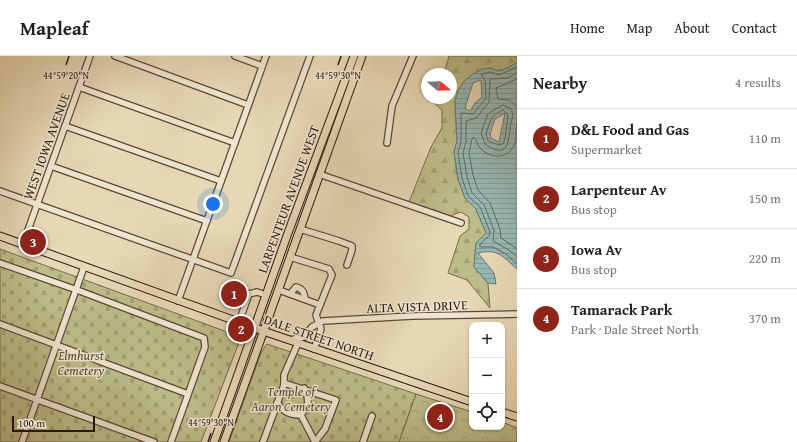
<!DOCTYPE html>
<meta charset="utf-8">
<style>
:root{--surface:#fff;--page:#f2f2f2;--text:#202124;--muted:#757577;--line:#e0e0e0;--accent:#8f2418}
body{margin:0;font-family:"Gentium Book Plus",serif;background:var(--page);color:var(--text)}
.controls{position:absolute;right:12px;bottom:12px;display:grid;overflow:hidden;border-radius:8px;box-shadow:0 1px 3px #0004}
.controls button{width:36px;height:36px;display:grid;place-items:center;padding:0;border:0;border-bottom:1px solid var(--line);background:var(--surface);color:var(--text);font:20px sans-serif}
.compass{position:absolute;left:421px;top:12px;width:36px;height:36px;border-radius:50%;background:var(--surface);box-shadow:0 1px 3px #0004;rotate:109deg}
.scale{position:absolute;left:12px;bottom:10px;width:83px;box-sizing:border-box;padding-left:4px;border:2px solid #2b1810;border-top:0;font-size:11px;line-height:14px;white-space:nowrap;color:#2b1810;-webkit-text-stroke:3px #efe5cf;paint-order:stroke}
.you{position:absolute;left:213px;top:148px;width:14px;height:14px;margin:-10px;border:3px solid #fff;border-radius:50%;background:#1a73e8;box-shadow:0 0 0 6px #1a73e833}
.badge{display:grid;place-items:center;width:26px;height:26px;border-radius:50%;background:var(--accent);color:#fff;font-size:13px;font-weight:700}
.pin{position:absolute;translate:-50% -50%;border:2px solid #fff;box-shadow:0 1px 4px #0006}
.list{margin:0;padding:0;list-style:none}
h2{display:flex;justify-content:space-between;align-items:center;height:52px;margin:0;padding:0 16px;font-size:17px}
h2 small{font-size:13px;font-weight:400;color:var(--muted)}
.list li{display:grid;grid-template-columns:26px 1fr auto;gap:12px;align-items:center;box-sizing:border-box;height:60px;padding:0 16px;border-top:1px solid var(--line)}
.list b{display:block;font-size:15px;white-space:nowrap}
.list p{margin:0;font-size:13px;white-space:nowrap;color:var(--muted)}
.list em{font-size:13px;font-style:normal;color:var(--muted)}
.icon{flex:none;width:22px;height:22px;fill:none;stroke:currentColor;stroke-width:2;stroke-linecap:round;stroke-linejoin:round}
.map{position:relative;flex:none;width:517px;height:386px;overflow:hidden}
header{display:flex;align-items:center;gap:24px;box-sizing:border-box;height:56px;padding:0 20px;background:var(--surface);border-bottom:1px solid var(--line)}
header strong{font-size:19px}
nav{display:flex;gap:22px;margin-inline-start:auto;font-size:14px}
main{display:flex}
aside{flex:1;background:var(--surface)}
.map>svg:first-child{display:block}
.forest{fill:url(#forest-firs);stroke:#746a4c}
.cemetery{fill:url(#cemetery-stones);stroke:#746a4c}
.park{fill:url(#park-crowns);stroke:#746a4c}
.water{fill:url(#water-rules);stroke:#6c7872;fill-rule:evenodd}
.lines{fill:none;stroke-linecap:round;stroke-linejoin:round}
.shore{stroke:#616862;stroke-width:1}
.minor-casing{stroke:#5a4839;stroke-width:8}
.major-casing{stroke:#2b1810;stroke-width:9}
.minor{stroke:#efe5cf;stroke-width:5.5}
.major{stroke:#e7d7b5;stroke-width:7}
.ticks{fill:none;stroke:#2b1810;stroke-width:1.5}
.labels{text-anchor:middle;stroke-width:3;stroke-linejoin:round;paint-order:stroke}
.street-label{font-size:13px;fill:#2b1810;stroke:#efe5cf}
.park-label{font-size:13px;font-style:italic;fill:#574934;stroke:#efe5cf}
.ticks-label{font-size:10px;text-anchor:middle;fill:#2b1810;stroke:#efe5cf;stroke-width:3;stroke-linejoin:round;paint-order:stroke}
</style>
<header>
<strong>Mapleaf</strong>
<nav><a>Home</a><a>Map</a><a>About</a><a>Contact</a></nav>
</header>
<main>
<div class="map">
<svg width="517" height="386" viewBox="0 0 517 386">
<defs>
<pattern id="forest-firs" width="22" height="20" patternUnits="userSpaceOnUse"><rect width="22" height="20" fill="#bdbc88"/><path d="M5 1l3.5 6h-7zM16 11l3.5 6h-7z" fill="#a3a174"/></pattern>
<pattern id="cemetery-stones" width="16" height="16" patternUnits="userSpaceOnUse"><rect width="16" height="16" fill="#bdbc88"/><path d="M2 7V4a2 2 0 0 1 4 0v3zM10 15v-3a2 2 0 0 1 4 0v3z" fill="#a3a174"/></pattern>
<pattern id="park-crowns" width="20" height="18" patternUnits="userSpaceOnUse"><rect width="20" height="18" fill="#bdbc88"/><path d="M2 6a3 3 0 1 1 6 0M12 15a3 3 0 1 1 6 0" fill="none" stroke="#a3a174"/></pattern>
<pattern id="water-rules" width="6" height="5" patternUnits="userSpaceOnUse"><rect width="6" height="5" fill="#97b8b3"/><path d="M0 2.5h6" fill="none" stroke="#829d99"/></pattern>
</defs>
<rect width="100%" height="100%" fill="#e7d7b5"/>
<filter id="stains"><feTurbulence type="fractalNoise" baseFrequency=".005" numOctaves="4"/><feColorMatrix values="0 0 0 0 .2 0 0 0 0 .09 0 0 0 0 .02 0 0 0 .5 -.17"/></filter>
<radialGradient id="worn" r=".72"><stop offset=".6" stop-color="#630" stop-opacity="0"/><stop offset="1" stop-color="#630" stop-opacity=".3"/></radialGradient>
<path class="forest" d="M 449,0 L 517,0 L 517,7 L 505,13 L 498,15 L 490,12 L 473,18 L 464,26 L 458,35 L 455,45 L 457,85 L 454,97 L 458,123 L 465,142 L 476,153 L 486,177 L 476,187 L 474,211 L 488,227 L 490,252 L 467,224 L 448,217 L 460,180 L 469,173 L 469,161 L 461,156 L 450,160 L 409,146 L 431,91 L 442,72 L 442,54 L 434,47 L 436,42 L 451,42 L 451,18 L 444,18 Z"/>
<g class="cemetery">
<path d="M 0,193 L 241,281 L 201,386 L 0,386 Z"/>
<path d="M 267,288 L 416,338 L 399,386 L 229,386 L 261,297 Z"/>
</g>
<path class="park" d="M 416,338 L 472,356 L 472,371 L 502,371 L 502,366 L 517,372 L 517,386 L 399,386 Z"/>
<path class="water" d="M 517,7 L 517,213 C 503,201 498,192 478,197 L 494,217 L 496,228 L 488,227 L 474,211 L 476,187 L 486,177 L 476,153 L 465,142 L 458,123 L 454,96 L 457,85 L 455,45 L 458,35 L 464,25 L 473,18 L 482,13 L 490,12 L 498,15 L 505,13 ZM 481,24 L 482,41 L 475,47 L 470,55 L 465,52 L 473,27 ZM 505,57 L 499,86 L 491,82 L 490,78 L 495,63 Z"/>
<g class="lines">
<g class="shore">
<path d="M 517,11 L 499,19 L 490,16 L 481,18 L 485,24 L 486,42 L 473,58 L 461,57 L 461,85 L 458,97 L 462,122 L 468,140 L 480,151 L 490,176 L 489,180 L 480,188 L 480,191 L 493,191 L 506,198 L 517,208"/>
<path d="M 517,17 L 507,22 L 490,23 L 489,46 L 476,62 L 466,65 L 466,86 L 463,97 L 467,121 L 472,137 L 484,149 L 494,174 L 493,185 L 509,194 L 517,201"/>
<path d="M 517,23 L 496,32 L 498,43 L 509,44 L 517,51"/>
<path d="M 503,49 L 510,52 C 516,59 510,65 510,73 C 508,92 505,102 485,88 L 481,77 L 488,58 Z"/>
<path d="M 503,54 L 508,59 C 507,66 506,82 503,88 L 498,89 L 488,85 L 486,77 L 492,61 Z"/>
<path d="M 517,68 C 515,74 517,81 515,87 C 510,103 491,104 480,92 C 477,89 477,84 474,81 L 472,83 L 469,97 L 473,119 L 478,134 L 490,147 L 500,173 L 501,182 L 517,193"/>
</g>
<defs>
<g id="minor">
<path d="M 115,0 L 248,49"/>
<path d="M 235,0 L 262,10"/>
<path d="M 79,31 L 235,87"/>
<path d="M 65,70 L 221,125"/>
<path d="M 387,87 L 392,50 L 413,0"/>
<path d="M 51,110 L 207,165"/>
<path d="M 319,118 L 461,167"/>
<path d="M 0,135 L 231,217 L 310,0"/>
<path d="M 300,173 L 339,185 L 352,190 L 352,194 L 347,209"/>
<path d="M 23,188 L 90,0"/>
<path d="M 290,201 L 329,213 L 332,219 L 320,249"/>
<path d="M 0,207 L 77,234 L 204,282 L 205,291 L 171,386"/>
<path d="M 279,234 L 320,249 L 316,259 L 321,273 L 314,293"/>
<path d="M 290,238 L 296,231 C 303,233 304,236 305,243"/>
<path d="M 178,245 L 266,0"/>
<path d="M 239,266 L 249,238 L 257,236 L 266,239"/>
<path d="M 0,268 L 188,338"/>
<path d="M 290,284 L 304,281 L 312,271 L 323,265 L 412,260 L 517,258"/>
<path d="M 284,327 L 336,344 L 325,373 L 315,386"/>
<path d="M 0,330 L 154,386"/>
<path d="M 277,347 C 284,356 289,359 301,359 L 308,347 L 307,339 L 304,332"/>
<path d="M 301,359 L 315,386"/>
<path d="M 22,386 L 84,211"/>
<path d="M 263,386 L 284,329 L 284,319 L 298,287"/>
<path d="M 363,386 L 372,360"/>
</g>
<g id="major">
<path d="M 0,180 L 269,277 L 472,346"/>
<path d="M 502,356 L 517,361"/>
<path d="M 214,386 L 288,177 L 354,0"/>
<path d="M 224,386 L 362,0"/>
</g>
</defs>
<use href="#minor" class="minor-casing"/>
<use href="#major" class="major-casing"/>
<use href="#minor" class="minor"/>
<use href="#major" class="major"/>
</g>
<path class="ticks" d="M 66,9 L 69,0M 338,9 L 341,0M 208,386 L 211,377"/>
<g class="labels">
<g class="street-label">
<text transform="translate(46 90) rotate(-70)" y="5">WEST IOWA AVENUE</text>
<text transform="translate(288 143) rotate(-70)" y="5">LARPENTEUR AVENUE WEST</text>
<text transform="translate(417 250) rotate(-2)" y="5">ALTA VISTA DRIVE</text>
<text transform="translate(319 281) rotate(19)" y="5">DALE STREET NORTH</text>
</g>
<g class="park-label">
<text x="81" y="304">Elmhurst<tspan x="81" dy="15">Cemetery</tspan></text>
<text x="291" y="340">Temple of<tspan x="291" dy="15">Aaron Cemetery</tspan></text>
</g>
</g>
<g class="ticks-label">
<text x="66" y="23">44°59'20"N</text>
<text x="338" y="23">44°59'30"N</text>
<text x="211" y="370">44°59'30"N</text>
</g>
<rect width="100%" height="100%" filter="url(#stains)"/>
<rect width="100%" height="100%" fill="url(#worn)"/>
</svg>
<div class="controls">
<button>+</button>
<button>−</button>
<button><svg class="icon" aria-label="locate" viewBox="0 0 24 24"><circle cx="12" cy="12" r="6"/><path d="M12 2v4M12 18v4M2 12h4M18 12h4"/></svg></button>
</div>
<svg class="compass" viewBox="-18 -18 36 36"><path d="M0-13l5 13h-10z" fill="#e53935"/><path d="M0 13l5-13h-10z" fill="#757577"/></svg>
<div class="scale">100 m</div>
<div class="you"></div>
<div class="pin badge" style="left:234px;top:238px">1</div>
<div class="pin badge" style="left:241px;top:273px">2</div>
<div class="pin badge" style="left:33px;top:186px">3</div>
<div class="pin badge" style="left:440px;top:361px">4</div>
</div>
<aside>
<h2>Nearby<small>4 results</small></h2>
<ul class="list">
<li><span class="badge">1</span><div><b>D&amp;L Food and Gas</b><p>Supermarket</p></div><em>110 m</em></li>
<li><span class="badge">2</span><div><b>Larpenteur Av</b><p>Bus stop</p></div><em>150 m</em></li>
<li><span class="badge">3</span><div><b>Iowa Av</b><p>Bus stop</p></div><em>220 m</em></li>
<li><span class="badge">4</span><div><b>Tamarack Park</b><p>Park · Dale Street North</p></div><em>370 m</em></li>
</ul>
</aside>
</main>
